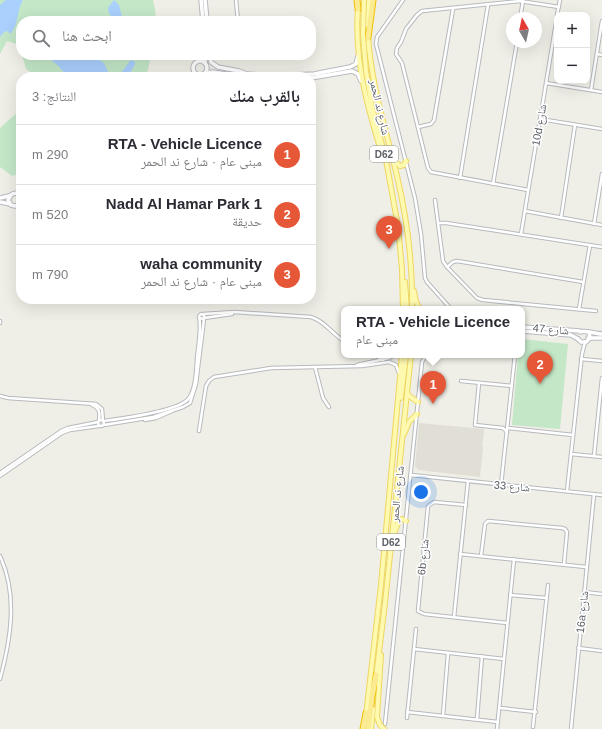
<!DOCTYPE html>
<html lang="ar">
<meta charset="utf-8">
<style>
:root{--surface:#fff;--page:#f2f2f3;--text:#2b2b33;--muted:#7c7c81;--line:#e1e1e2;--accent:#e65737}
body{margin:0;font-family:Helvetica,"Noto Naskh Arabic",sans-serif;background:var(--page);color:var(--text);direction:rtl}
.controls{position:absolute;right:12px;top:12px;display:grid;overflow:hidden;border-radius:8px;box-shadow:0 4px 16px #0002}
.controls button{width:36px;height:36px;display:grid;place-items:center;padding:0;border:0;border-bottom:1px solid var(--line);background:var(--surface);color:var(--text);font:20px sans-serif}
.compass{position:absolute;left:506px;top:12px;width:36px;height:36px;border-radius:50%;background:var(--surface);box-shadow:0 4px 16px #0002;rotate:351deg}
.you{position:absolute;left:421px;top:492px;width:14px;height:14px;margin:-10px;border:3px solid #fff;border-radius:50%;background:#1a73e8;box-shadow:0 0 0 6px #1a73e833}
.badge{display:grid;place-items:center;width:26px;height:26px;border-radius:50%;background:var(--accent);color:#fff;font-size:13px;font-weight:700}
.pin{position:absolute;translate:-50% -33px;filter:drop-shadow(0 1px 2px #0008)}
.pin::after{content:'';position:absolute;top:21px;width:14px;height:12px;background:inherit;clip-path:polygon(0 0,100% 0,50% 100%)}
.popup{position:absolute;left:341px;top:306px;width:184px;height:52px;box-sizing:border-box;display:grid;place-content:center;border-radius:8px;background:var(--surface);filter:drop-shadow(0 1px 3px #0005);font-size:13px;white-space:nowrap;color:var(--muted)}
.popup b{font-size:15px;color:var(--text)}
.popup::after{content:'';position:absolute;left:50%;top:100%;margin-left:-8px;border:8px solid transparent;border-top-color:var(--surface)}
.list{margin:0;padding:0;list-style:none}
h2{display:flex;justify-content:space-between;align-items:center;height:52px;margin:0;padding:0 16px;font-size:17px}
h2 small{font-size:13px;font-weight:400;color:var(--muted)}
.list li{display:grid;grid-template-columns:26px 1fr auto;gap:12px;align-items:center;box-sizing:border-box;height:60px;padding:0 16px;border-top:1px solid var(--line)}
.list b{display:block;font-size:15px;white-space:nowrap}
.list p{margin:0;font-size:13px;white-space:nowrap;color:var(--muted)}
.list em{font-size:13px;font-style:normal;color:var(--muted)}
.icon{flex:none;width:22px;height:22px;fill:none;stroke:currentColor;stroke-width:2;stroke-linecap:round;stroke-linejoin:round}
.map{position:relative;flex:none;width:602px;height:729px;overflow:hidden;direction:ltr}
.search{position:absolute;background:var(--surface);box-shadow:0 4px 16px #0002;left:16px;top:16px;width:300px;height:44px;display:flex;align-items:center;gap:10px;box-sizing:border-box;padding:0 14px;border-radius:16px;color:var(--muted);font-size:15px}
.panel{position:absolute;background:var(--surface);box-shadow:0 4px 16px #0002;left:16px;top:72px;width:300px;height:232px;border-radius:16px;direction:rtl}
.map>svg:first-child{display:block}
.education{fill:#e0ded5}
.green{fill:#c4e7c8}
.water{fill:#aad0fd}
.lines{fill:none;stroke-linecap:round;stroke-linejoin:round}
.street-casing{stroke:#b7b9bd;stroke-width:4.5}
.secondary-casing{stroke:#b8bac0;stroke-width:5.5}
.primary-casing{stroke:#efd661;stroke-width:6}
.highway-casing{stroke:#f2c005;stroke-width:7}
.street{stroke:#fff;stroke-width:2.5}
.secondary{stroke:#fff;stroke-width:3.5}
.primary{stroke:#fdf9af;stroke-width:4}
.highway{stroke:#fbeb93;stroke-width:5}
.labels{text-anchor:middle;stroke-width:3;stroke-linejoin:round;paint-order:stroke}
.shield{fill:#fff;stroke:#8e9095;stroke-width:1}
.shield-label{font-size:10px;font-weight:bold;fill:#5e6167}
.street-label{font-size:11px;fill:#5e6167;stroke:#fff}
</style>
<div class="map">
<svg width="602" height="729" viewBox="0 0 602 729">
<rect width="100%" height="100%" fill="#f0efe7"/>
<path class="education" d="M 419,423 L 484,429 L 483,441 L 482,442 L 483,448 L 480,477 L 418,470 L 415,466 Z"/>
<g class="green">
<path d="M 0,0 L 153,0 L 155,9 L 156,21 L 21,21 L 21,51 L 19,45 L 7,41 L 0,54 Z"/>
<path d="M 22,55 L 151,55 L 148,70 L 144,77 L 38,77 L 26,69 Z"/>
<path d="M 21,109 L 21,173 L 12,176 L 0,167 L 0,128 Z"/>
<path d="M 522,339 L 568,344 L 560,429 L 512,425 L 518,355 L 522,355 Z"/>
</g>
<g class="water">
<path d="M 6,0 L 23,0 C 16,11 19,26 10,34 L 8,31 L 4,32 L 0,37 L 0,5 Z"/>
<path d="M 114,0 L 119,5 L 123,21 L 114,21 L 109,13 L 108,8 Z"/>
<path d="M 46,55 L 92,55 L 104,63 L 109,74 L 115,75 L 121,73 L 130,61 L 132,60 L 135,62 L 135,64 L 128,77 L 101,77 L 80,73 L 72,75 L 65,74 C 60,66 53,62 46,55 Z"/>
</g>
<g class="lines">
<defs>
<g id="street">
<path d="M 236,0 L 238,21"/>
<path d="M 403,0 L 377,37 L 376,44 L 415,198 L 421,234 L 425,278 L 427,282 L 451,309"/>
<path d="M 557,15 L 560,0"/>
<path d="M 520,18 L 523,1"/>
<path d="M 597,54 L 602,55"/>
<path d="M 546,83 L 602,92"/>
<path d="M 591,90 L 602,21"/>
<path d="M 540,119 L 602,129"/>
<path d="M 418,127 L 431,124 L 434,120 L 453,9"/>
<path d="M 460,178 L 488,5"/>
<path d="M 493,184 L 517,42"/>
<path d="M 528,190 L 431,172 L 428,168 L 402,63 L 396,54 L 397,48 L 401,42 L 406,29 L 417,15 L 422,11 L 520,1 L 559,7"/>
<path d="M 435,200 L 443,261 L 447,267 L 477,298 L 483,300 L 596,311"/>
<path d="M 525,211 L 602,225"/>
<path d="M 561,218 L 575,125"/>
<path d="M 438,223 L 446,223 L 602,247"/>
<path d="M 594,224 L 602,174"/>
<path d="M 521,234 L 557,17"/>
<path d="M 447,267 L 453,262 L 457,261 L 583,282"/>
<path d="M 579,309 L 590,245"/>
<path d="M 203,314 L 235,312 L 311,317 C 325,321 332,334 344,341"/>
<path d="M 204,318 L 232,314"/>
<path d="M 0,321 L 0,323"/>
<path d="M 375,355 L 383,360"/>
<path d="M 581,359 L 602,361"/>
<path d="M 357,365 L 389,358 L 395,355"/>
<path d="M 315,367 L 323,398 L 329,407"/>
<path d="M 461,381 L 512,386"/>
<path d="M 479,383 L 475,425 L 503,428 L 507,432"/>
<path d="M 0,396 L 8,398 L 96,404 L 102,409 L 103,421"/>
<path d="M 92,405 C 100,408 100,413 99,421"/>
<circle cx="101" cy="423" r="3"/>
<path d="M 145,420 L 156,418 L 172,411"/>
<path d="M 104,421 C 119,419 181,411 189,398 C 196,388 196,371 197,359 C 198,346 202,329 199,316 L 201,314 L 204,315 L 204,319 L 199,318"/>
<path d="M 104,425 L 153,417 L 183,407 L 190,403 L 196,384 L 204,319"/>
<path d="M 507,428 L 573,435"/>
<path d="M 199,431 L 206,386 L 209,381 L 214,377 L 271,368 L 362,366 L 389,362 L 396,365 L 399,373"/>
<path d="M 571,454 L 602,457"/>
<path d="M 594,456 L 602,378"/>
<path d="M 0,473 L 61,431 L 68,428 L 98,422"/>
<path d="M 411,475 L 602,495"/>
<path d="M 0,476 L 62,433 L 70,430 L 99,426"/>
<path d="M 501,485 L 515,355"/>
<path d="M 567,491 L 582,354 L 585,342"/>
<path d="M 466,505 L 434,502 L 428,506 L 418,611 L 424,614 L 507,623"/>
<path d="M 460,554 L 586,567"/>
<path d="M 0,556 C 18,595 11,639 0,679"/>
<path d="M 481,556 L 485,524 L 488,521 L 562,528 L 565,529 L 567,532 L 564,564"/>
<path d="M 584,592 L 602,594"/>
<path d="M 510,595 L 546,598"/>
<path d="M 454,617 L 468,481"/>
<path d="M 578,648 L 602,651"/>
<path d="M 414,649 L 504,659"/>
<path d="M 500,708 L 536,712"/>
<path d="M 407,712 L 498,722"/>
<path d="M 443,716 L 448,653"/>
<path d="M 407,718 L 416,629"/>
<path d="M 477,719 L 482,656"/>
<path d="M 385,724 L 422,362 L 426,355"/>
<path d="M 533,727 L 548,585"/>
<path d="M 497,729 L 514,559"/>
<path d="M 571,729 L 594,494"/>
</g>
<g id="secondary">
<path d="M 201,0 L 203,21"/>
<path d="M 205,0 L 207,21"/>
<path d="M 205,55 L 205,62"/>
<path d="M 209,55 L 211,62 L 218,67 L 239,71 L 247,74 L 270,76 L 314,74 L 350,67 L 356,64 L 358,56"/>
<circle cx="200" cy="68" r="7"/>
<path d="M 205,73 L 213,72 L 244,77"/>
<path d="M 311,78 L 352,71 L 358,74 L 361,81"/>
<path d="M 0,198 L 9,196"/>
<path d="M 21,198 C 19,193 15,192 11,195 L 8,200 L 11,205 L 15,206 L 19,205 L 21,201"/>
<path d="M 0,202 L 10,204"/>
<path d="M 522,327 L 580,331"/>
<path d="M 522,331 L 571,335 L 578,339"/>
<path d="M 580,332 C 585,330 596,334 602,334"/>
<path d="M 588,338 L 602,338"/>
<path d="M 578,339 L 581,342 L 586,342 L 590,338 L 589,332"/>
</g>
<g id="primary">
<path d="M 364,0 L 363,35 L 366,71 L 372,107 L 386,160 L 398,226 L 402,269 L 403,309"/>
<path d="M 358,6 C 354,58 366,102 381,151"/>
<path d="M 368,26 L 369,0"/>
<path d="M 368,36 C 371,84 386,130 397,176 C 407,219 413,265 412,309"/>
<path d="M 394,160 L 400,166 L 404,165 L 406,161"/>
<path d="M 405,282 L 407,309"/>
<path d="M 414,291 L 416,302 L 420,309"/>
<path d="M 407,392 L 409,396 L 418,402"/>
<path d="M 401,398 L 406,355"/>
<path d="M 404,434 L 409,422 L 417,414"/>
<path d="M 394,534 L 399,520 L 402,519 L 406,521"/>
<path d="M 381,655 L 377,717 L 380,725 L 384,729"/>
<path d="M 376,677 L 385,603 L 411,355"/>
<path d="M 366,715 L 381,585 L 402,355"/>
<path d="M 371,729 L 373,709"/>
</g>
<g id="highway">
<path d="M 357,0 L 358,9"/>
<path d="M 368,38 L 373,0"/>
<path d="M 363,729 L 366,713"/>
<path d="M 368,729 L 372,697 L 376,675"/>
</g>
</defs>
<use href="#street" class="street-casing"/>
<use href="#secondary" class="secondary-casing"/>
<use href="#primary" class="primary-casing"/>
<use href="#highway" class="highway-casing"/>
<use href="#street" class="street"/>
<use href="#secondary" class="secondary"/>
<use href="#primary" class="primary"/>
<use href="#highway" class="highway"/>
</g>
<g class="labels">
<g class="shield">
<rect x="370" y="146" width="28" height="16" rx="3"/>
<rect x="377" y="534" width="28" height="16" rx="3"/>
</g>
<g class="shield-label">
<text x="384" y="158">D62</text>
<text x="391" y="546">D62</text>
</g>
<g class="street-label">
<text transform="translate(380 107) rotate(77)" y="4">شارع ند الحمر</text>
<text transform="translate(539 125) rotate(-80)" y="4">10d شارع</text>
<text transform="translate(551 329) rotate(5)" y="4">شارع 47</text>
<text transform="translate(512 486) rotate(5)" y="4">شارع 33</text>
<text transform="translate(397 494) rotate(-84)" y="4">شارع ند الحمر</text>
<text transform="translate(423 557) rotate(-84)" y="4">6b شارع</text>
<text transform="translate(582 612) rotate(-84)" y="4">16a شارع</text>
</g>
</g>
</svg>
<div class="controls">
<button>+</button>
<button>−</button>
</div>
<svg class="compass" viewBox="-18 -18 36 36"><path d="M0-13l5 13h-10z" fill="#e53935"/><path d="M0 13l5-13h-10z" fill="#7c7c81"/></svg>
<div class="you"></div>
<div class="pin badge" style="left:433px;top:404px">1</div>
<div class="popup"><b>RTA - Vehicle Licence</b>مبنى عام</div>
<div class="pin badge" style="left:540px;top:384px">2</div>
<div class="pin badge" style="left:389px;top:249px">3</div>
<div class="search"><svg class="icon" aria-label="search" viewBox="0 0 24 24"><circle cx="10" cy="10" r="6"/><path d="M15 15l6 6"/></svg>ابحث هنا</div>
<section class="panel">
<h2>بالقرب منك<small>النتائج: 3</small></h2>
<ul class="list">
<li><span class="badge">1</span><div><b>RTA - Vehicle Licence</b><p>مبنى عام · شارع ند الحمر</p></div><em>290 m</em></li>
<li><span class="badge">2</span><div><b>Nadd Al Hamar Park 1</b><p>حديقة</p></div><em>520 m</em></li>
<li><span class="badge">3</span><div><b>waha community</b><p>مبنى عام · شارع ند الحمر</p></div><em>790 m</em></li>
</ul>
</section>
</div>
